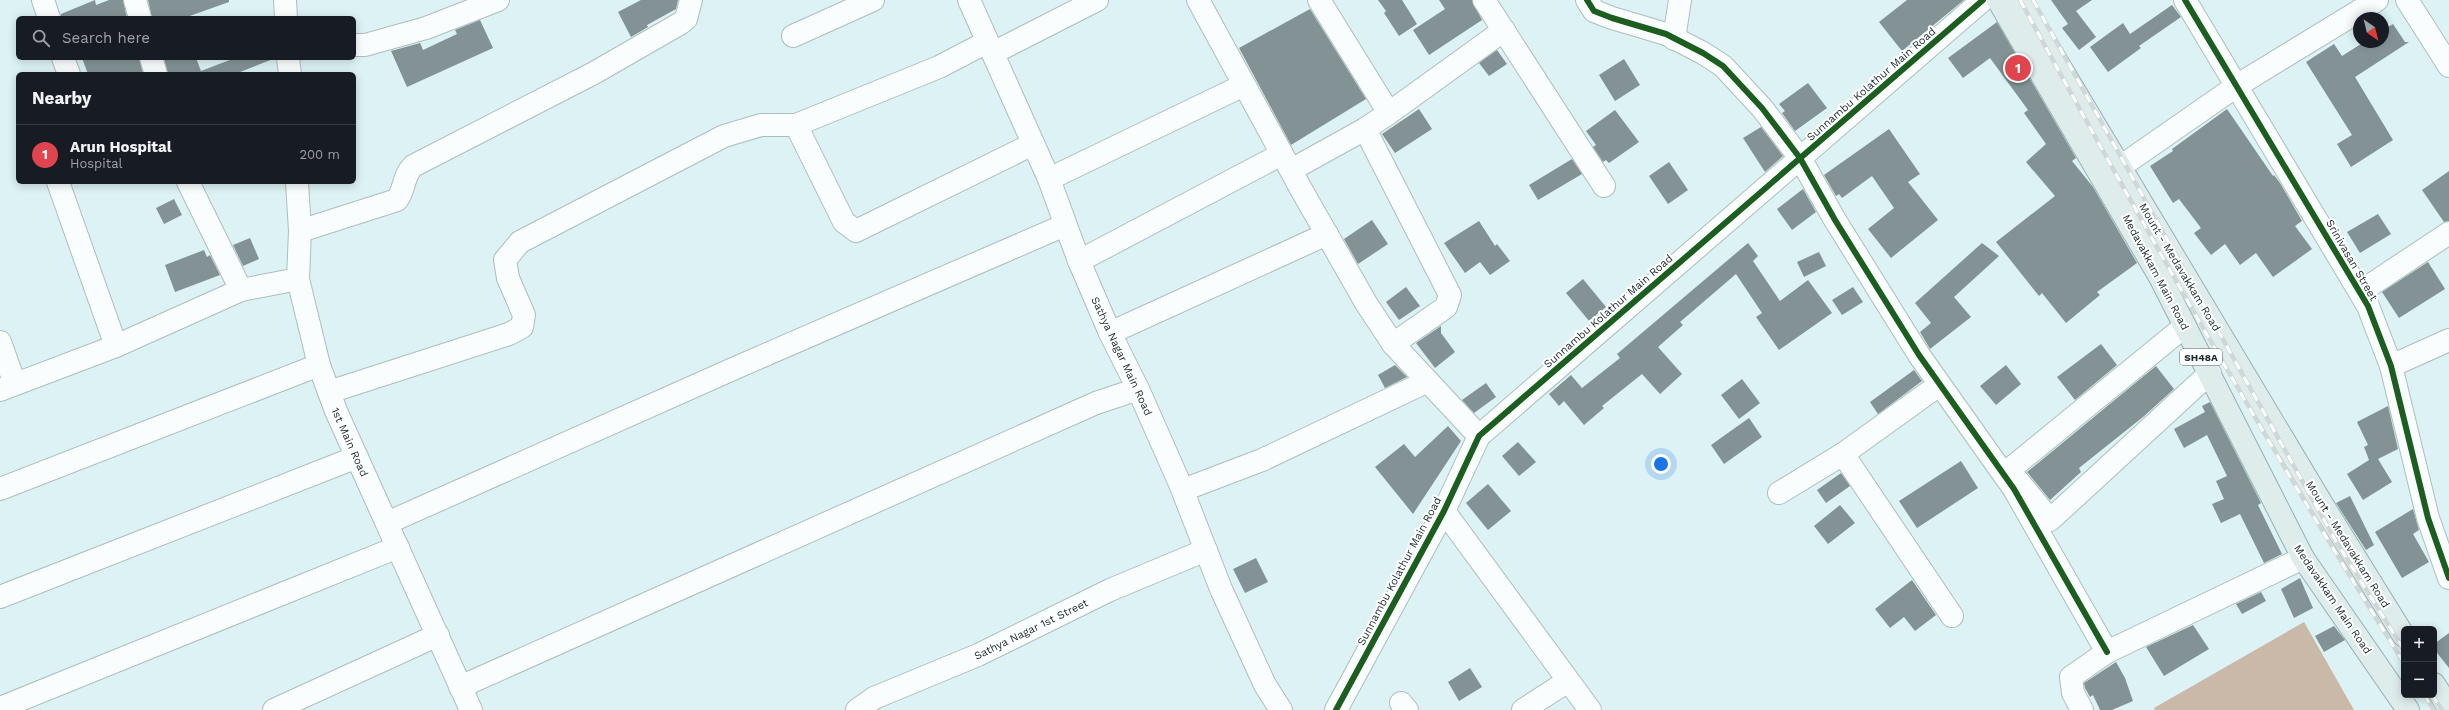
<!DOCTYPE html>
<meta charset="utf-8">
<style>
:root{--surface:#171b24;--page:#20242c;--text:#f1f3f6;--muted:#9ea1a6;--line:#363941;--accent:#5f7173}
body{margin:0;font-family:"Work Sans",sans-serif;background:var(--page);color:var(--text)}
.controls{position:absolute;right:12px;bottom:12px;display:grid;overflow:hidden;border-radius:6px;box-shadow:0 2px 10px #0003}
.controls button{width:36px;height:36px;display:grid;place-items:center;padding:0;border:0;border-bottom:1px solid var(--line);background:var(--surface);color:var(--text);font:20px sans-serif}
.compass{position:absolute;left:2353px;top:12px;width:36px;height:36px;border-radius:50%;background:var(--surface);box-shadow:0 2px 10px #0003;rotate:145deg}
.you{position:absolute;left:1661px;top:464px;width:14px;height:14px;margin:-10px;border:3px solid #fff;border-radius:50%;background:#1a73e8;box-shadow:0 0 0 6px #1a73e833}
.badge{display:grid;place-items:center;width:26px;height:26px;border-radius:50%;background:var(--accent);color:#fff;font-size:13px;font-weight:700}
.pin{position:absolute;translate:-50% -50%;border:2px solid #fff;box-shadow:0 1px 4px #0006}
.list{margin:0;padding:0;list-style:none}
h2{display:flex;justify-content:space-between;align-items:center;height:52px;margin:0;padding:0 16px;font-size:17px}
h2 small{font-size:13px;font-weight:400;color:var(--muted)}
.list li{display:grid;grid-template-columns:26px 1fr auto;gap:12px;align-items:center;box-sizing:border-box;height:60px;padding:0 16px;border-top:1px solid var(--line)}
.list b{display:block;font-size:15px;white-space:nowrap}
.list p{margin:0;font-size:13px;white-space:nowrap;color:var(--muted)}
.list em{font-size:13px;font-style:normal;color:var(--muted)}
.icon{flex:none;width:22px;height:22px;fill:none;stroke:currentColor;stroke-width:2;stroke-linecap:round;stroke-linejoin:round}
.map{position:relative;flex:none;width:2449px;height:710px;overflow:hidden}
.search{position:absolute;background:var(--surface);box-shadow:0 2px 10px #0003;left:16px;top:16px;width:340px;height:44px;display:flex;align-items:center;gap:10px;box-sizing:border-box;padding:0 14px;border-radius:6px;color:var(--muted);font-size:15px}
.panel{position:absolute;background:var(--surface);box-shadow:0 2px 10px #0003;left:16px;top:72px;width:340px;height:112px;border-radius:6px}
.map>svg:first-child{display:block}
.water{fill:#cab9a8}
.building{fill:#839395}
.lines{fill:none;stroke-linecap:round;stroke-linejoin:round}
.minor-casing{stroke:#acbebf;stroke-width:24}
.major-casing{stroke:#95b1b4;stroke-width:24}
.minor{stroke:#fafdfd;stroke-width:22}
.major{stroke:#dfecec;stroke-width:22}
.rail-casing{stroke:#d0d7d8;stroke-width:4.5}
.rail{stroke:#fff;stroke-width:3;stroke-dasharray:9;stroke-linecap:butt}
.cycleway-casing{stroke:#fff;stroke-width:8}
.cycleway{stroke:#1b5e20;stroke-width:6}
.labels{text-anchor:middle;stroke-width:4;stroke-linejoin:round;paint-order:stroke}
.shield{fill:#fff;stroke:#606b6c;stroke-width:1}
.shield-label{font-size:10px;font-weight:bold;fill:#1c2b2d}
.street-label{font-size:11px;fill:#1c2b2d;stroke:#fff}
</style>
<div class="map">
<svg width="2449" height="710" viewBox="0 0 2449 710">
<rect width="100%" height="100%" fill="#dcf2f4"/>
<path class="water" d="M 2304,622 L 2354,710 L 2155,710 L 2154,708 Z"/>
<g class="building">
<path d="M 95,0 L 96,5 L 109,0 L 123,0 L 127,18 L 61,18 L 61,14 Z"/>
<path d="M 148,0 L 229,0 L 229,2 L 184,18 L 152,18 Z"/>
<path d="M 641,0 L 678,0 L 676,9 L 647,25 L 648,27 L 631,37 L 618,12 Z"/>
<path d="M 1378,0 L 1402,0 L 1417,24 L 1399,36 L 1384,13 L 1386,11 Z"/>
<path d="M 1439,0 L 1472,0 L 1482,20 L 1429,55 L 1413,30 L 1445,9 Z"/>
<path d="M 1907,0 L 1964,0 L 1902,51 L 1879,22 Z"/>
<path d="M 2051,0 L 2092,0 L 2076,11 L 2096,37 L 2079,50 L 2062,28 L 2068,24 Z"/>
<path d="M 2172,5 L 2181,17 L 2139,46 L 2141,48 L 2108,72 L 2090,47 L 2123,23 L 2130,34 Z"/>
<path d="M 1310,9 L 1366,99 L 1291,145 L 1239,48 Z"/>
<path d="M 480,20 L 493,48 L 407,87 L 391,51 L 420,43 L 423,50 L 457,34 L 455,30 Z"/>
<path d="M 1997,22 L 2076,158 L 2072,161 L 2093,187 L 2137,263 L 2097,292 L 2100,295 L 2066,323 L 2042,293 L 2039,296 L 1996,242 L 2055,196 L 2026,162 L 2046,144 L 2024,113 L 2028,110 L 1990,58 L 1963,78 L 1948,58 Z"/>
<path d="M 2393,24 L 2405,42 L 2409,42 L 2355,77 L 2393,140 L 2351,167 L 2337,144 L 2352,135 L 2306,62 L 2334,44 L 2342,56 L 2364,42 L 2383,42 L 2383,30 Z"/>
<path d="M 1497,50 L 1507,64 L 1489,76 L 1479,63 Z"/>
<path d="M 82,58 L 139,58 L 143,74 L 88,74 Z"/>
<path d="M 164,58 L 196,58 L 201,71 L 235,58 L 273,59 L 235,74 L 168,74 Z"/>
<path d="M 1624,59 L 1640,85 L 1615,101 L 1599,75 Z"/>
<path d="M 1808,83 L 1827,108 L 1795,131 L 1782,113 L 1785,111 L 1779,104 Z"/>
<path d="M 1419,109 L 1432,129 L 1395,153 L 1382,134 Z"/>
<path d="M 2227,109 L 2273,176 L 2274,175 L 2280,183 L 2302,221 L 2295,226 L 2312,249 L 2273,277 L 2256,253 L 2240,265 L 2225,244 L 2211,255 L 2194,233 L 2201,228 L 2179,199 L 2173,203 L 2150,166 L 2173,151 L 2172,149 Z"/>
<path d="M 1615,110 L 1639,142 L 1609,163 L 1606,160 L 1603,162 L 1593,147 L 1596,145 L 1586,131 Z"/>
<path d="M 1761,127 L 1783,156 L 1765,172 L 1743,138 Z"/>
<path d="M 1889,129 L 1920,174 L 1908,182 L 1938,220 L 1891,258 L 1868,229 L 1894,208 L 1872,176 L 1842,198 L 1839,194 L 1836,196 L 1824,175 Z"/>
<path d="M 1572,159 L 1582,174 L 1538,200 L 1529,185 Z"/>
<path d="M 1669,162 L 1688,190 L 1668,204 L 1649,176 Z"/>
<path d="M 2449,171 L 2449,221 L 2444,222 L 2422,190 Z"/>
<path d="M 1803,189 L 1816,212 L 1792,230 L 1777,209 Z"/>
<path d="M 174,199 L 182,215 L 164,224 L 156,208 Z"/>
<path d="M 2378,214 L 2391,234 L 2360,253 L 2347,232 Z"/>
<path d="M 1372,220 L 1388,244 L 1358,264 L 1344,239 Z"/>
<path d="M 1479,221 L 1495,246 L 1497,244 L 1510,261 L 1490,275 L 1480,262 L 1465,273 L 1444,243 Z"/>
<path d="M 250,238 L 259,259 L 243,266 L 233,245 Z"/>
<path d="M 1748,243 L 1758,256 L 1753,261 L 1780,301 L 1808,280 L 1832,313 L 1779,350 L 1756,317 L 1762,313 L 1736,274 L 1680,322 L 1683,325 L 1658,347 L 1682,374 L 1660,394 L 1642,374 L 1602,406 L 1604,408 L 1584,425 L 1564,401 L 1559,406 L 1549,394 L 1571,375 L 1582,388 L 1620,358 L 1617,354 Z"/>
<path d="M 1982,243 L 1999,256 L 1954,297 L 1971,317 L 1930,349 L 1920,332 L 1931,323 L 1915,303 Z"/>
<path d="M 204,250 L 207,257 L 210,255 L 220,275 L 175,292 L 165,265 Z"/>
<path d="M 1819,252 L 1826,266 L 1804,277 L 1797,262 Z"/>
<path d="M 2428,262 L 2445,289 L 2399,318 L 2382,292 Z"/>
<path d="M 1583,279 L 1606,307 L 1589,321 L 1566,293 Z"/>
<path d="M 1406,287 L 1420,306 L 1399,320 L 1386,302 Z"/>
<path d="M 1853,287 L 1863,302 L 1842,315 L 1832,300 Z"/>
<path d="M 1441,326 L 1441,333 L 1455,352 L 1435,368 L 1416,343 Z"/>
<path d="M 2101,344 L 2117,365 L 2075,400 L 2057,377 Z"/>
<path d="M 1395,365 L 1407,377 L 1385,388 L 1378,375 Z"/>
<path d="M 2006,365 L 2021,384 L 1996,405 L 1980,386 Z"/>
<path d="M 2156,366 L 2174,389 L 2143,417 L 2079,468 L 2081,472 L 2050,500 L 2027,472 Z"/>
<path d="M 1914,370 L 1922,381 L 1878,414 L 1870,402 Z"/>
<path d="M 1742,379 L 1760,403 L 1739,419 L 1721,395 Z"/>
<path d="M 1486,383 L 1496,397 L 1474,413 L 1462,400 Z"/>
<path d="M 2210,402 L 2261,503 L 2258,505 L 2282,554 L 2264,563 L 2240,514 L 2221,523 L 2212,504 L 2224,499 L 2216,481 L 2227,476 L 2207,435 L 2184,448 L 2174,429 L 2205,412 L 2202,406 Z"/>
<path d="M 2388,406 L 2398,449 L 2378,459 L 2392,482 L 2363,500 L 2347,474 L 2369,460 L 2364,447 L 2368,445 L 2357,422 Z"/>
<path d="M 1749,418 L 1762,437 L 1724,464 L 1711,445 Z"/>
<path d="M 1448,426 L 1461,441 L 1413,514 L 1375,467 L 1404,444 L 1415,457 Z"/>
<path d="M 1518,442 L 1536,462 L 1519,476 L 1502,456 Z"/>
<path d="M 1961,461 L 1978,488 L 1917,528 L 1899,501 Z"/>
<path d="M 1841,473 L 1850,486 L 1826,503 L 1817,490 Z"/>
<path d="M 1488,484 L 1511,511 L 1488,530 L 1466,503 Z"/>
<path d="M 2350,496 L 2374,545 L 2366,550 L 2336,503 Z"/>
<path d="M 1840,505 L 1855,523 L 1828,544 L 1814,526 Z"/>
<path d="M 2413,509 L 2419,530 L 2413,534 L 2429,562 L 2402,578 L 2375,532 Z"/>
<path d="M 1256,558 L 1268,582 L 1245,593 L 1233,569 Z"/>
<path d="M 2300,578 L 2313,608 L 2294,618 L 2281,589 Z"/>
<path d="M 1912,580 L 1936,615 L 1915,631 L 1904,617 L 1890,628 L 1875,609 Z"/>
<path d="M 2261,592 L 2266,601 L 2242,614 L 2236,604 Z"/>
<path d="M 2193,625 L 2209,649 L 2164,676 L 2146,647 Z"/>
<path d="M 2334,626 L 2345,640 L 2324,652 L 2315,636 Z"/>
<path d="M 2449,633 L 2449,668 L 2434,649 L 2434,644 Z"/>
<path d="M 2116,662 L 2125,678 L 2133,701 L 2112,710 L 2100,710 L 2093,695 L 2090,697 L 2085,688 L 2084,683 Z"/>
<path d="M 1470,668 L 1482,687 L 1459,701 L 1448,682 Z"/>
</g>
<g class="lines">
<defs>
<g id="minor">
<path d="M 43,0 L 49,18"/>
<path d="M 135,0 L 140,18"/>
<path d="M 285,0 L 286,18"/>
<path d="M 969,0 L 1049,179 L 1079,261 L 1110,333 L 1138,389 L 1180,484 L 1221,589 L 1265,685 L 1281,710"/>
<path d="M 1198,0 L 1301,189 L 1366,303 L 1393,344 L 1479,436"/>
<path d="M 1484,0 L 1604,186"/>
<path d="M 1587,0 L 1594,11 L 1612,18 L 1666,34 L 1703,53 L 1723,66 L 1762,108 L 1800,158 L 1835,220 L 1919,355 L 2014,489 L 2107,652"/>
<path d="M 2185,0 L 2368,306 L 2391,366 L 2428,518 L 2449,578"/>
<path d="M 2407,0 L 2449,66"/>
<path d="M 793,36 L 873,0"/>
<path d="M 1674,39 L 1680,0"/>
<path d="M 354,45 L 365,45 L 426,28 L 498,0"/>
<path d="M 993,53 L 1097,0"/>
<path d="M 63,58 L 69,74"/>
<path d="M 151,58 L 156,74"/>
<path d="M 288,58 L 290,74"/>
<path d="M 1389,113 L 1504,30"/>
<path d="M 796,125 L 844,222 L 856,231 L 1033,144"/>
<path d="M 1365,129 L 1450,295 L 1446,307 L 1393,344"/>
<path d="M 2120,167 L 2238,85 L 2377,0"/>
<path d="M 1291,170 L 1365,129 L 1389,113 L 1319,0"/>
<path d="M 1049,179 L 1244,85"/>
<path d="M 58,182 L 116,346"/>
<path d="M 188,182 L 241,290"/>
<path d="M 297,182 L 300,231 L 298,279 L 319,365 L 336,411 L 471,710"/>
<path d="M 300,231 L 397,200 C 405,189 403,176 413,166 L 594,73 L 681,23 L 686,19 L 691,0"/>
<path d="M 1079,261 L 1282,154"/>
<path d="M 2360,292 L 2449,233"/>
<path d="M 2185,326 L 2009,470 L 2050,520 L 2210,373"/>
<path d="M 1110,333 L 1327,234"/>
<path d="M 0,342 L 15,384"/>
<path d="M 2391,366 L 2449,340"/>
<path d="M 0,390 L 116,346 L 241,290 L 298,279"/>
<path d="M 329,392 L 509,334 L 522,327 L 524,315 L 508,278 L 505,260 L 520,242 L 724,136 L 761,125 L 796,125 L 939,67 L 987,42"/>
<path d="M 1843,454 L 1952,616"/>
<path d="M 0,489 L 319,365"/>
<path d="M 1183,490 L 1262,460 L 1428,381"/>
<path d="M 1779,493 L 1843,454 L 1939,385"/>
<path d="M 1444,511 L 1590,710"/>
<path d="M 387,523 L 742,365 L 1065,225"/>
<path d="M 0,597 L 357,457"/>
<path d="M 460,687 L 1096,403 L 1138,389"/>
<path d="M 1401,703 L 1407,710"/>
<path d="M 0,708 L 398,547"/>
<path d="M 274,710 L 438,635"/>
<path d="M 857,710 L 874,698 L 978,655 L 1110,590 L 1206,550"/>
<path d="M 1336,710 L 1444,511 L 1479,436 L 1983,0"/>
<path d="M 1523,710 L 1568,681"/>
<path d="M 2082,710 L 2073,693 L 2071,677 L 2107,652 L 2303,558"/>
</g>
<g id="major">
<path d="M 1998,0 L 2161,279 L 2303,558 L 2408,710"/>
<path d="M 2020,0 L 2322,504 L 2404,636"/>
<path d="M 2434,684 L 2449,708"/>
</g>
</defs>
<use href="#minor" class="minor-casing"/>
<use href="#major" class="major-casing"/>
<use href="#minor" class="minor"/>
<use href="#major" class="major"/>
<defs>
<g id="rail">
<path d="M 2020,0 C 2142,224 2268,447 2404,663"/>
<path d="M 2033,0 L 2337,543 L 2404,650"/>
<path d="M 2424,695 L 2434,710"/>
<path d="M 2432,695 L 2442,710"/>
</g>
</defs>
<use href="#rail" class="rail-casing"/>
<use href="#rail" class="rail"/>
<defs>
<g id="cycleway">
<path d="M 1587,0 L 1594,11 L 1612,18 L 1666,34 L 1703,53 L 1723,66 L 1762,108 L 1800,158 L 1835,220 L 1919,355 L 2014,489 L 2107,652"/>
<path d="M 2185,0 L 2368,306 L 2391,366 L 2428,518 L 2449,578"/>
<path d="M 1336,710 L 1444,511 L 1479,436 L 1983,0"/>
</g>
</defs>
<use href="#cycleway" class="cycleway-casing"/>
<use href="#cycleway" class="cycleway"/>
</g>
<g class="labels">
<rect class="shield" x="2180" y="349" width="42" height="16" rx="3"/>
<g class="shield-label">
<text x="2201" y="361">SH48A</text>
</g>
<g class="street-label">
<text transform="translate(1871 84) rotate(-41)" y="4">Sunnambu Kolathur Main Road</text>
<text transform="translate(2352 260) rotate(60)" y="4">Srinivasan Street</text>
<text transform="translate(2180 267) rotate(59)" y="4">Mount - Medavakkam Road</text>
<text transform="translate(2156 272) rotate(62)" y="4">Medavakkam Main Road</text>
<text transform="translate(1608 311) rotate(-41)" y="4">Sunnambu Kolathur Main Road</text>
<text transform="translate(1122 356) rotate(65)" y="4">Sathya Nagar Main Road</text>
<text transform="translate(350 442) rotate(66)" y="4">1st Main Road</text>
<text transform="translate(2348 544) rotate(58)" y="4">Mount - Medavakkam Road</text>
<text transform="translate(1399 571) rotate(-62)" y="4">Sunnambu Kolathur Main Road</text>
<text transform="translate(2333 599) rotate(56)" y="4">Medavakkam Main Road</text>
<text transform="translate(1031 629) rotate(-26)" y="4">Sathya Nagar 1st Street</text>
</g>
</g>
</svg>
<div class="controls">
<button>+</button>
<button>−</button>
</div>
<svg class="compass" viewBox="-18 -18 36 36"><path d="M0-13l5 13h-10z" fill="#e53935"/><path d="M0 13l5-13h-10z" fill="#9ea1a6"/></svg>
<div class="you"></div>
<div class="pin badge" style="left:2018px;top:68px;background:#e0444e">1</div>
<div class="search"><svg class="icon" aria-label="search" viewBox="0 0 24 24"><circle cx="10" cy="10" r="6"/><path d="M15 15l6 6"/></svg>Search here</div>
<section class="panel">
<h2>Nearby<small></small></h2>
<ul class="list">
<li><span class="badge" style="background:#e0444e">1</span><div><b>Arun Hospital</b><p>Hospital</p></div><em>200 m</em></li>
</ul>
</section>
</div>
